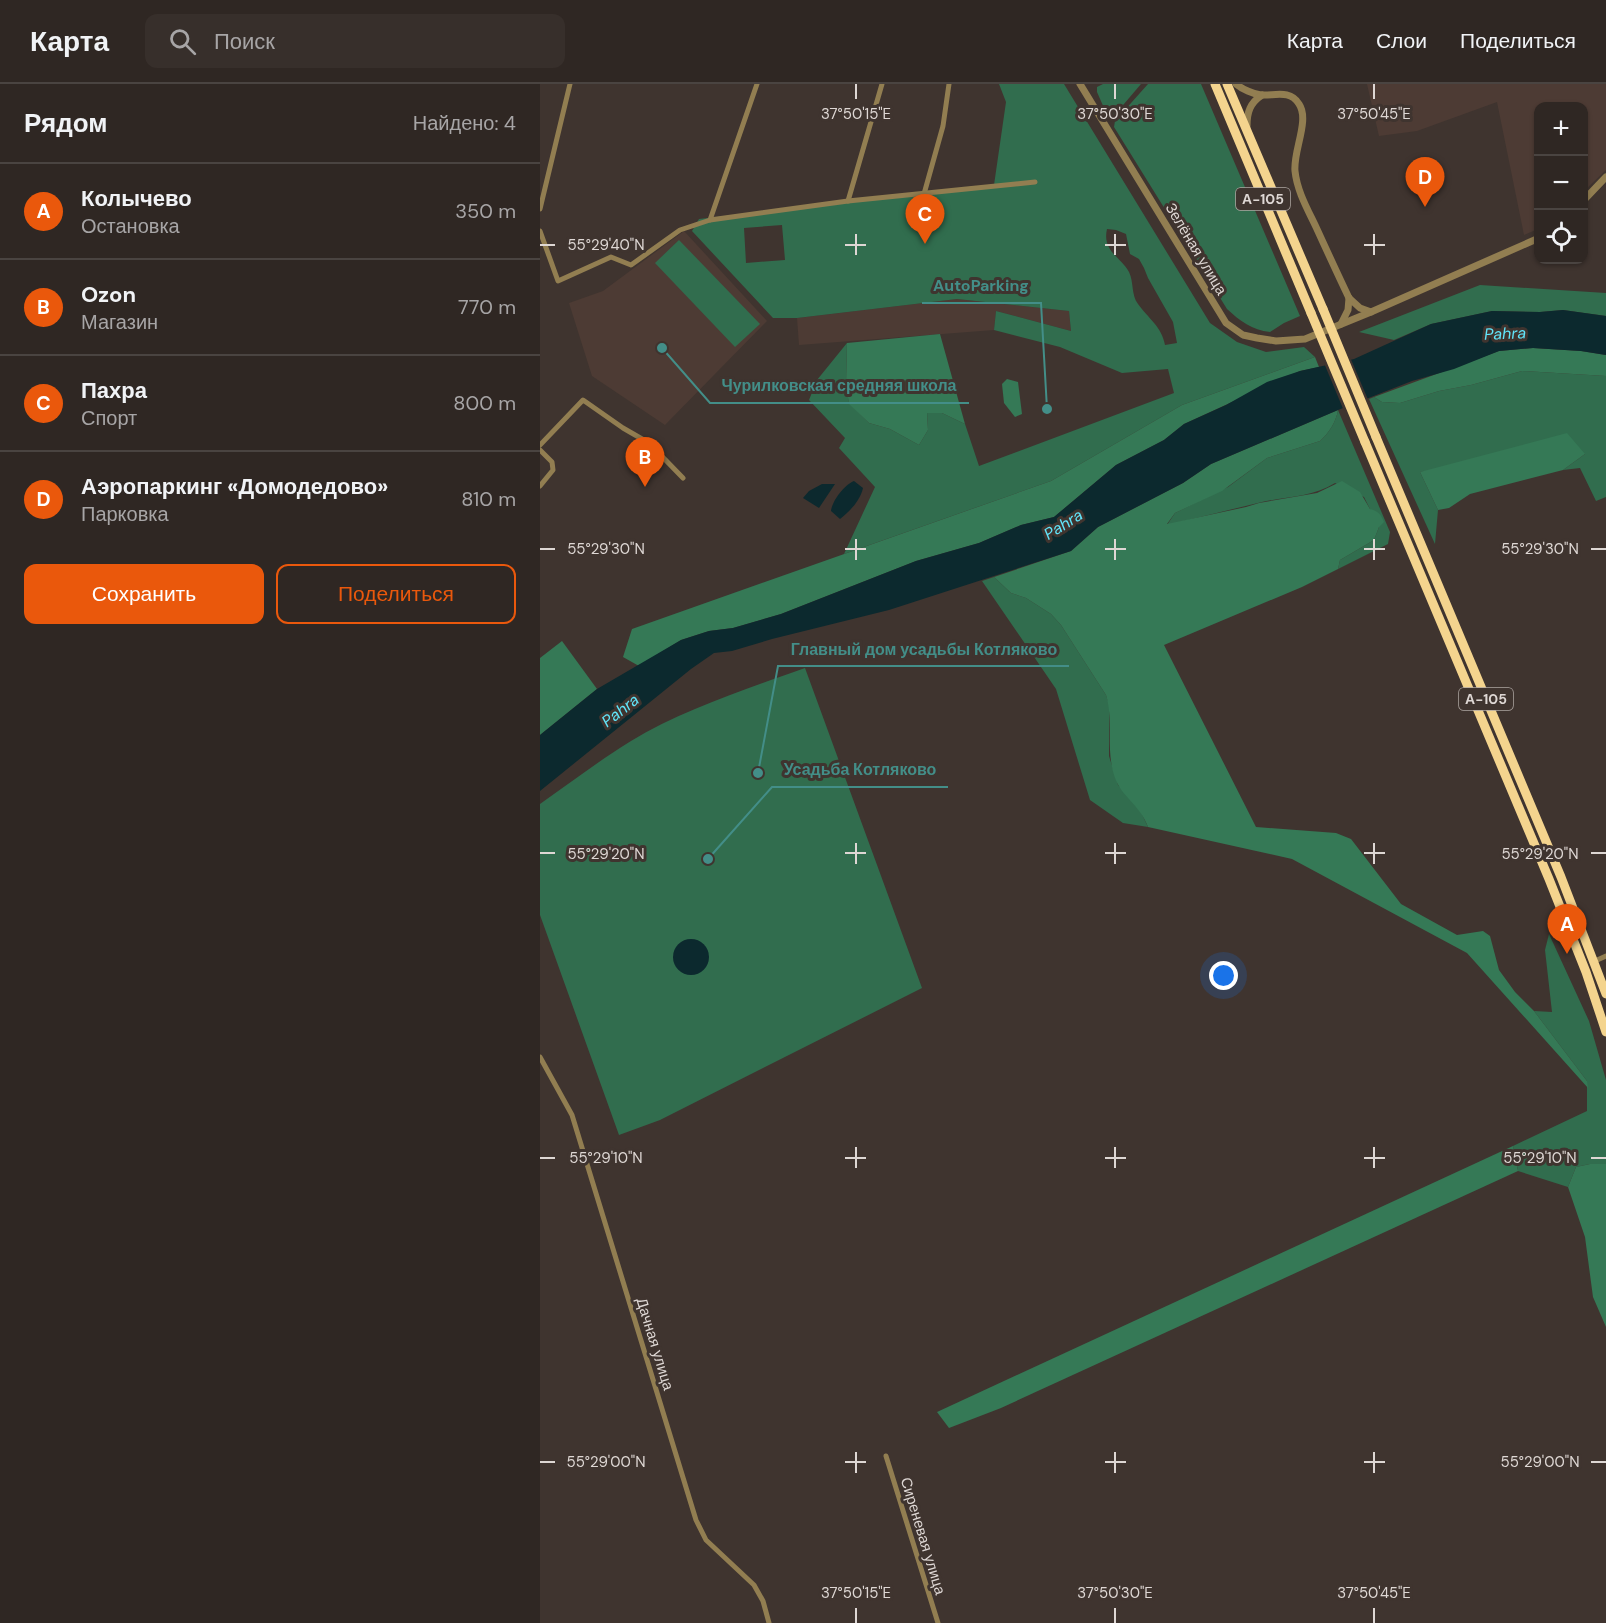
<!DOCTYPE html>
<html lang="ru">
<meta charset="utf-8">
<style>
:root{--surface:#2f2723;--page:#372f2b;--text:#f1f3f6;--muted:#a7a5a6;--line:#4a4441;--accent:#ea580c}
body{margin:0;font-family:"DM Sans",sans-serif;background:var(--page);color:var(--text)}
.controls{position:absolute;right:18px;top:18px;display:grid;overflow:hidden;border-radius:12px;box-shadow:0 2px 4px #0004}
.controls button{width:54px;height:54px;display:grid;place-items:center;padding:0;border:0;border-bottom:2px solid var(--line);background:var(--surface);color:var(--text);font:30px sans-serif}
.you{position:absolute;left:684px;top:892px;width:21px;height:21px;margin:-15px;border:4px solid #fff;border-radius:50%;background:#1a73e8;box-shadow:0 0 0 9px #1a73e833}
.badge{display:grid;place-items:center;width:39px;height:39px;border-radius:50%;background:var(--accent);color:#fff;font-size:20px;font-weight:700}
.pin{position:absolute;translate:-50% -50px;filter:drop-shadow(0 2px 3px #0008)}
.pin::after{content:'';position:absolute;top:32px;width:21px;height:18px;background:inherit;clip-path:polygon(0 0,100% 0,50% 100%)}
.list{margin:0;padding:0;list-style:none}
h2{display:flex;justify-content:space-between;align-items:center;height:78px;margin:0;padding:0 24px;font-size:26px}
h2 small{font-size:20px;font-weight:400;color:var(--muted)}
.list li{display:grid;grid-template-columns:39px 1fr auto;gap:18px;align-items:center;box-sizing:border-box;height:96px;padding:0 24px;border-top:2px solid var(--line)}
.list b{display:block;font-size:22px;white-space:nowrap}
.list p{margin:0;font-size:20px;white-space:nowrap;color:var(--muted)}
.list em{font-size:20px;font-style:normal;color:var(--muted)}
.actions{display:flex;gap:12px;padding:18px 24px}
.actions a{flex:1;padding:14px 0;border:2px solid var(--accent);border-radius:12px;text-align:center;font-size:21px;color:var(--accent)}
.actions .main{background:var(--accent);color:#fff}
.icon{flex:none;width:33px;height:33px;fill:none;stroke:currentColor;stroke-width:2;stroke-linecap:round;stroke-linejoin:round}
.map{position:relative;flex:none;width:1066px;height:1539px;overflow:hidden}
header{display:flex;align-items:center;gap:36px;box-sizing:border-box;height:84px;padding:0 30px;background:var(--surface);border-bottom:2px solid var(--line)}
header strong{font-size:28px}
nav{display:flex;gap:33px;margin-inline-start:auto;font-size:21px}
.search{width:420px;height:54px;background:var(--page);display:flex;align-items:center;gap:15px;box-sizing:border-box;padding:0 21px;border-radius:12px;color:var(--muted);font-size:22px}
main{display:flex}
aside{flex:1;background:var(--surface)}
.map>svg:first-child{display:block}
.built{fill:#4d3b34}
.green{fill:#316d4e;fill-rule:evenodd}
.forest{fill:#357956}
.water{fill:#0c292e}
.pier{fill:#3f342f}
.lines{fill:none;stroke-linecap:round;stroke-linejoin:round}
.minor{stroke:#927e51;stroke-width:5}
.tertiary{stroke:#927e51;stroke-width:7}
.trunk{stroke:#f4d48e;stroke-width:9}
.trunk-bridge{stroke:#f4d48e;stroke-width:9}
.ticks{fill:none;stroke:#ded7d4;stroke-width:2}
.labels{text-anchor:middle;stroke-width:6;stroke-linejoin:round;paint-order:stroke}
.shield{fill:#3f342f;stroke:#aea6a2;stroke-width:1.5}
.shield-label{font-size:14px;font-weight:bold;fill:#ded7d4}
.street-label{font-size:15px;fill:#ded7d4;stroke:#3f342f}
.water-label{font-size:16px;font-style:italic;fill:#61e6fb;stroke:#3f342f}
.ticks-label{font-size:15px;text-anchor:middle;fill:#ded7d4;stroke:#3f342f;stroke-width:6;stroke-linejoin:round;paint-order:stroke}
.leader{fill:none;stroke:#438e88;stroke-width:2}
.callout-dot{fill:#438e88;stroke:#3f342f;stroke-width:2}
.callout-label{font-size:16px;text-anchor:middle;font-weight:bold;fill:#438e88;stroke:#3f342f;stroke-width:6;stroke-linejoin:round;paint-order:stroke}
</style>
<header>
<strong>Карта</strong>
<div class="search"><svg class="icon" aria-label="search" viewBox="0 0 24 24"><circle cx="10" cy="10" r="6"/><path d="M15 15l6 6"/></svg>Поиск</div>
<nav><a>Карта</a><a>Слои</a><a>Поделиться</a></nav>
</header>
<main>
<aside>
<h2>Рядом<small>Найдено: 4</small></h2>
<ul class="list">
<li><span class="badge">A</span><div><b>Колычево</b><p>Остановка</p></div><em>350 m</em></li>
<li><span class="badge">B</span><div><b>Ozon</b><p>Магазин</p></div><em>770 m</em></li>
<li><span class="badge">C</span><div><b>Пахра</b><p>Спорт</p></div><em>800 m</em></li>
<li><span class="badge">D</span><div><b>Аэропаркинг «Домодедово»</b><p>Парковка</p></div><em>810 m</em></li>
</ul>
<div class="actions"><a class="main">Сохранить</a><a>Поделиться</a></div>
</aside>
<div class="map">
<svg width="1066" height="1539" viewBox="0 0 1066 1539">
<rect width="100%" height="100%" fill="#3f342f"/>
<g class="built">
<path d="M 827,0 L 1066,0 L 1066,86 L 1044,107 L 1044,22 L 999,22 L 998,145 L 984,151 L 957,18 L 877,47 L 839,52 Z"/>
<path d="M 144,147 L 227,237 L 125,341 L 52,292 L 29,219 L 63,207 Z"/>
<path d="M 417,215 L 529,227 L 531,247 L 456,227 L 454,246 L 259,261 L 257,234 Z"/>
</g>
<g class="green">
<path d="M 459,0 L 524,0 L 670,239 L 697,258 L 726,268 L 764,263 L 775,273 L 642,321 L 511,397 L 304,470 L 335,403 L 299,364 L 305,354 L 269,316 L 277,296 L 307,259 L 306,300 L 309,319 L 329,339 L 350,345 L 379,361 L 388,346 L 387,328 L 402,329 L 425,340 L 439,382 L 634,309 L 628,285 L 582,289 L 520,263 L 454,246 L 456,227 L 531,247 L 529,227 L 417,215 L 257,234 L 233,234 L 152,147 L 159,135 L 454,101 L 466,18 ZM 242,141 L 245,176 L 206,179 L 204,144 ZM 567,145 L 576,146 L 586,150 L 590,170 L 599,175 L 604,184 L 608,194 L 633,238 L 637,259 L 625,261 C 622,243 608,234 598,220 C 591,211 594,198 589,188 C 580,172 562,167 567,145 Z"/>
<path d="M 563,0 L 601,0 L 572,34 L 568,33 L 557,8 L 557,3 Z"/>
<path d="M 608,0 L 661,0 L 760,232 L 744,239 L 730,248 C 712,246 700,237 687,225 L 574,43 L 575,37 Z"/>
<path d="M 139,156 L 220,240 L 195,263 L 115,179 Z"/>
<path d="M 940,201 L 1066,209 L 1066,232 L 1023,226 L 1000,228 L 952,227 L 891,240 L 854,256 L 819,248 Z"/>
<path d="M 982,287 L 1066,292 L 1066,413 L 1056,417 L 1040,384 L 1023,386 L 1045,370 L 880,388 L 898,426 L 895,460 L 829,315 L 834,313 L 842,318 L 860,319 L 899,307 L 931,301 Z"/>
<path d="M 798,326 L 850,448 L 848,460 L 798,485 L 800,476 L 834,456 L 839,443 L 824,413 L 795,399 C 771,414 745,412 718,419 C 688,426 658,434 627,441 L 635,429 L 688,403 L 727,374 L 780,357 C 789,349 796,338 798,326 Z"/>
<path d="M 454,493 L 471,509 L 486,514 L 511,530 L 521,541 L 566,611 L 569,620 L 569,672 L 578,701 L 599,724 L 608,743 L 583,739 L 550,716 L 516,605 L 442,497 Z"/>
<path d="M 265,584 L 382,904 L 120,1036 L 79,1051 L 0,831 L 0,720 C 30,699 60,676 91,657 C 142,626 209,604 265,584 Z"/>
<path d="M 1009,850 L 1049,937 L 1066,996 L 1066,1080 L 1050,1080 L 1036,1083 L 1028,1103 L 978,1087 L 973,1062 L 1047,1027 L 1047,997 L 994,927 L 1012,928 L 1005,866 Z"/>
</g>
<g class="forest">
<path d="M 400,250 L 425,340 L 402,329 L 387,329 L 388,346 L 379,361 L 350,345 L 329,339 L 309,320 L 306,300 L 307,259 Z"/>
<path d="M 993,264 L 1041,267 L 1066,271 L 1066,292 L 982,287 L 931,301 L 899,307 L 860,319 L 842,318 L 834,313 L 959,267 Z"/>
<path d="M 775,273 L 779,283 L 760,287 L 644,340 L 624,356 L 576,381 L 514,433 L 481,441 L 439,459 L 376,477 L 241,530 L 193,544 L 169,547 L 141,556 L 99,582 L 83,573 L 92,545 L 511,397 L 642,321 Z"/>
<path d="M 467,295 L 478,298 L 482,330 L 475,333 L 464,319 L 462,300 Z"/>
<path d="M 798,326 C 796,338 789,349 780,357 L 727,374 L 682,407 L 635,429 L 627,440 L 706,423 L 719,419 L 777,409 L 802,397 L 820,408 L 830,425 C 838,427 841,430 844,438 L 839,443 L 834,456 L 800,476 L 798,485 L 762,503 L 624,561 L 716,743 L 796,749 L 811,755 L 861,820 L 917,851 L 943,847 L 950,852 L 959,886 L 975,908 L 994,927 L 1047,997 L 1048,1004 L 927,869 L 752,775 L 608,743 C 600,721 581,712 575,694 C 565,666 574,637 566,611 L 521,541 L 511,530 L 486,514 L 471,509 L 454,493 L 531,467 L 558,443 L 643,399 L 671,380 Z"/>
<path d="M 1027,349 L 1045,370 L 1023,386 L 930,410 L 909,424 L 898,426 L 880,388 Z"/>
<path d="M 22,557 L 57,605 L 0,651 L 0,574 Z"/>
<path d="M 973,1062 L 978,1087 L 461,1324 L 409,1344 L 397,1328 Z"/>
<path d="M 1050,1080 L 1066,1080 L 1066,1243 L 1053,1213 L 1045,1153 L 1028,1103 L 1036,1083 Z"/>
</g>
<g class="water">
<path d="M 1023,226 L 1066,232 L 1066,271 L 1041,267 L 993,264 L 959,267 L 914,285 L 872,297 L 798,326 L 671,380 L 643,399 L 558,443 L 531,467 L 349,526 L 232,555 L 192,567 L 174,569 L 151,585 L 0,707 L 0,651 L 57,605 L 141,556 L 169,547 L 193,544 L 241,530 L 376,477 L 439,459 L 481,441 L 514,433 L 576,381 L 624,356 L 644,340 L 686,321 L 727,298 L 760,287 L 814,275 L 891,240 L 952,227 L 1000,228 Z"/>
<path d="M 314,397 L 323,404 C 320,417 310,427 300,435 L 291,427 C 292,417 304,401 314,397 Z"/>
<path d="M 282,400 L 295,400 L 279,424 L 263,414 L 269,407 Z"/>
<circle cx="151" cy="873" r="18"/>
</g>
<path class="pier" d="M 810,273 L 829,318 L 804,327 L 784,279 Z"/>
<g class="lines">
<g class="minor">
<path d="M 384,110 L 403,42 L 409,0"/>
<path d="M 308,117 L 342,0"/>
<path d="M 0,125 L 30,0"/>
<path d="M 170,136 L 217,0"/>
<path d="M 0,147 L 18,197 L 71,173 L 91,181 L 140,146 L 170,136 L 308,117 L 495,98"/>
<path d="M 0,361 L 43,316 L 83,344 L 109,359 L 143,394"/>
<path d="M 0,366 L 12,378 L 13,386 L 0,402"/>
<path d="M 1055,877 L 1066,872"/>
<path d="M 0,973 L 32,1031 L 156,1436 L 166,1456 L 214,1501 L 223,1517 L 229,1539"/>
<path d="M 346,1372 L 398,1539"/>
</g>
<g class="tertiary">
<path d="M 540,0 L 686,239 L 703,251 L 717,254 L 736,257 L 765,255 L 831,228 L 999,154"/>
<path d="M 696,0 C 702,5 713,10 721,11 C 734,12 750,5 759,20 C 770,36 753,67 755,87 C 757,107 768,126 776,143 C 787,167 798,191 809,214 L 820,224 L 831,228"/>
<path d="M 707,42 C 707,28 710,19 722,11"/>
<path d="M 1044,116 L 1066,93"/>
<path d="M 801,240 L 808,226 L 809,214"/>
</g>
<g class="trunk">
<path d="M 675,0 L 771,229"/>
<path d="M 687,0 L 783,225"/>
<path d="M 836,353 L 1021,793 L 1066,910"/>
<path d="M 825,358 L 1009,795 L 1046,888 L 1066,948"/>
</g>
<g class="trunk-bridge">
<path d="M 783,225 L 836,353"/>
<path d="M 771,229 L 825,358"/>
</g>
</g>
<path class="ticks" d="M 316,0 L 316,15M 575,0 L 575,15M 834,0 L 834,15M 316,150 L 316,171M 575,150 L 575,171M 834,150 L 834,171M 0,161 L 15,161M 305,161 L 326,161M 565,161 L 586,161M 824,161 L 845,161M 316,455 L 316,476M 575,455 L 575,476M 834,455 L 834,476M 0,465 L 15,465M 305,465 L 326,465M 565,465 L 586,465M 824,465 L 845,465M 1051,465 L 1066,465M 316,759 L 316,780M 575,759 L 575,780M 834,759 L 834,780M 0,769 L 15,769M 305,769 L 326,769M 565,769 L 586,769M 824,769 L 845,769M 1051,769 L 1066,769M 316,1063 L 316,1084M 575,1063 L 575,1084M 834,1063 L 834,1084M 0,1074 L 15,1074M 305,1074 L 326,1074M 565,1074 L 586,1074M 824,1074 L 845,1074M 1051,1074 L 1066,1074M 316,1368 L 316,1389M 575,1368 L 575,1389M 834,1368 L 834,1389M 0,1378 L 15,1378M 305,1378 L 326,1378M 565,1378 L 586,1378M 824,1378 L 845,1378M 1051,1378 L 1066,1378M 316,1524 L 316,1539M 575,1524 L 575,1539M 834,1524 L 834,1539"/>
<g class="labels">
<g class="shield">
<rect x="696" y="104" width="54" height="22" rx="4.5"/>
<rect x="919" y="604" width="54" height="22" rx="4.5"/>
</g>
<g class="shield-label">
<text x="723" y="120">А-105</text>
<text x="946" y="620">А-105</text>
</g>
<g class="street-label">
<text transform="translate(656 165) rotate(59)" y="5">Зелёная улица</text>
<text transform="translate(115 1260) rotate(73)" y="5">Дачная улица</text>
<text transform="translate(383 1452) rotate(73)" y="5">Сиреневая улица</text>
</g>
<g class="water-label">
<text transform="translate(965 249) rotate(-2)" y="6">Pahra</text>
<text transform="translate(523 440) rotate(-32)" y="6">Pahra</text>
<text transform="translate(80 626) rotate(-38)" y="6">Pahra</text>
</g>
</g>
<g class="ticks-label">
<text x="316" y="35">37°50'15"E</text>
<text x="575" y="35">37°50'30"E</text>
<text x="834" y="35">37°50'45"E</text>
<text x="66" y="166">55°29'40"N</text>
<text x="66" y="470">55°29'30"N</text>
<text x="1000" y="470">55°29'30"N</text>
<text x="66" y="775">55°29'20"N</text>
<text x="1000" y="775">55°29'20"N</text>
<text x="66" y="1079">55°29'10"N</text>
<text x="1000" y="1079">55°29'10"N</text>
<text x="66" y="1383">55°29'00"N</text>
<text x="1000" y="1383">55°29'00"N</text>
<text x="316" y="1514">37°50'15"E</text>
<text x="575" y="1514">37°50'30"E</text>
<text x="834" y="1514">37°50'45"E</text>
</g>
<path class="leader" d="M507 325L501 219H382M122 264L170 319H429M218 689L238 582H529M168 775L232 703H408"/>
<g class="callout-dot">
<circle cx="507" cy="325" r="6"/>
<circle cx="122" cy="264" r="6"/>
<circle cx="218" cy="689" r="6"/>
<circle cx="168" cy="775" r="6"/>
</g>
<g class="callout-label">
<text x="441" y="207">AutoParking</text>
<text x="299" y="307">Чурилковская средняя школа</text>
<text x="384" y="571">Главный дом усадьбы Котляково</text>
<text x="320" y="691">Усадьба Котляково</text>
</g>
</svg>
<div class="controls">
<button>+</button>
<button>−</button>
<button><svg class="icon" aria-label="locate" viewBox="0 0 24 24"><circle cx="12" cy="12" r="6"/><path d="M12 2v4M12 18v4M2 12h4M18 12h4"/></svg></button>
</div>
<div class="you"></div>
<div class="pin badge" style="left:1027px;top:870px">A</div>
<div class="pin badge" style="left:105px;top:403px">B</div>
<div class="pin badge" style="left:385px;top:160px">C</div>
<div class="pin badge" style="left:885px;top:123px">D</div>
</div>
</main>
